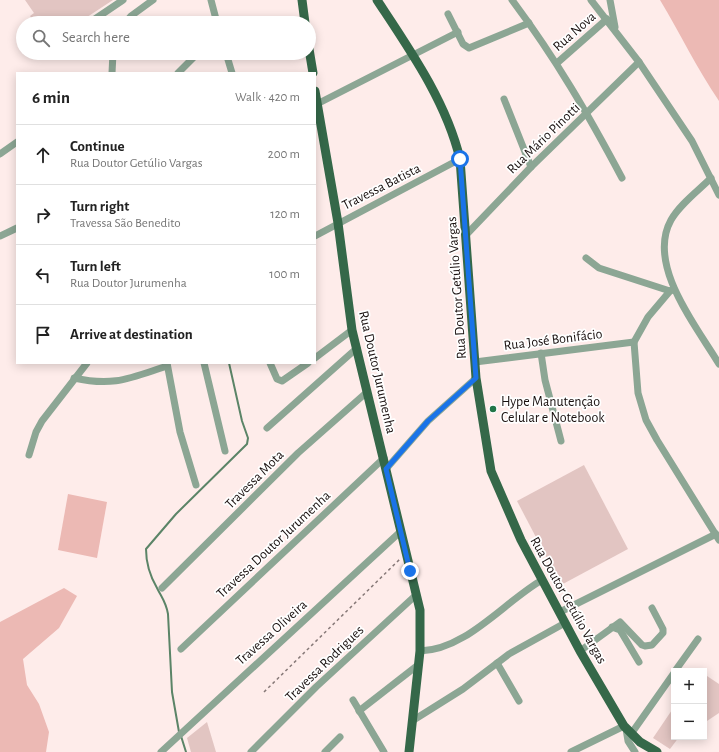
<!DOCTYPE html>
<meta charset="utf-8">
<style>
:root{--surface:#fff;--page:#f2f2f2;--text:#222;--muted:#767676;--line:#e0e0e0}
body{margin:0;font-family:"Alegreya Sans",sans-serif;background:var(--page);color:var(--text)}
.controls{position:absolute;right:12px;bottom:12px;display:grid;overflow:hidden;border-radius:0px;box-shadow:0 2px 10px #0003}
.controls button{width:36px;height:36px;display:grid;place-items:center;padding:0;border:0;border-bottom:1px solid var(--line);background:var(--surface);color:var(--text);font:20px sans-serif}
.stop{position:absolute;width:12px;height:12px;margin:-9px;border:3px solid #1a73e8;border-radius:50%;background:#fff}
.stop.end{background:#1a73e8;border-color:#fff;box-shadow:0 1px 4px #0008}
.list{margin:0;padding:0;list-style:none}
h2{display:flex;justify-content:space-between;align-items:center;height:52px;margin:0;padding:0 16px;font-size:17px}
h2 small{font-size:13px;font-weight:400;color:var(--muted)}
.list li{display:grid;grid-template-columns:26px 1fr auto;gap:12px;align-items:center;box-sizing:border-box;height:60px;padding:0 16px;border-top:1px solid var(--line)}
.list b{display:block;font-size:15px;white-space:nowrap}
.list p{margin:0;font-size:13px;white-space:nowrap;color:var(--muted)}
.list em{font-size:13px;font-style:normal;color:var(--muted)}
.icon{flex:none;width:22px;height:22px;fill:none;stroke:currentColor;stroke-width:2;stroke-linecap:round;stroke-linejoin:round}
.map{position:relative;flex:none;width:719px;height:752px;overflow:hidden}
.search{position:absolute;background:var(--surface);box-shadow:0 2px 10px #0003;left:16px;top:16px;width:300px;height:44px;display:flex;align-items:center;gap:10px;box-sizing:border-box;padding:0 14px;border-radius:22px;color:var(--muted);font-size:15px}
.panel{position:absolute;background:var(--surface);box-shadow:0 2px 10px #0003;left:16px;top:72px;width:300px;height:292px;border-radius:0px}
.map>svg:first-child{display:block}
.green{fill:#ecb9b4}
.lines{fill:none;stroke-linecap:round;stroke-linejoin:round}
.stream{stroke:#5b8467;stroke-width:2}
.building{fill:#e2c5c2}
.path{stroke:#867877;stroke-width:1.5;stroke-dasharray:3 3;stroke-linecap:butt}
.minor{stroke:#8ca694;stroke-width:7}
.major{stroke:#356849;stroke-width:9}
.route{stroke:#1a73e8;stroke-width:5}
.poi-dot{fill:#217548;stroke:#fff;stroke-width:1.5}
.labels{text-anchor:middle;stroke-width:3.5;stroke-linejoin:round;paint-order:stroke}
.street-label{font-size:14px;fill:#19100f;stroke:#fff}
.poi-label{font-size:14px;fill:#19100f;stroke:#fff;text-anchor:start}
</style>
<div class="map">
<svg width="719" height="752" viewBox="0 0 719 752">
<rect width="100%" height="100%" fill="#feecea"/>
<g class="green">
<path d="M 660,0 L 719,0 L 719,101 C 697,69 680,33 660,0 Z"/>
<path d="M 68,494 L 107,502 L 97,558 L 58,550 Z"/>
<path d="M 64,588 L 77,596 L 59,628 L 23,659 L 27,685 L 39,704 L 49,732 L 46,752 L 0,752 L 0,622 Z"/>
</g>
<g class="lines">
<g class="stream">
<path d="M 179,732 L 172,692 L 168,614 C 166,602 162,598 157,588 C 150,576 146,562 146,549 L 176,514 L 247,444 L 248,438 L 242,421 L 229,363"/>
<path d="M 181,736 L 186,752"/>
</g>
</g>
<g class="building">
<path d="M 25,0 L 113,0 L 78,23 L 35,23 L 30,16 L 34,13 Z"/>
<path d="M 584,465 L 628,549 L 561,585 L 517,501 Z"/>
<path d="M 704,674 L 719,684 L 719,713 L 704,723 Z"/>
<path d="M 674,707 L 674,737 L 679,737 L 670,749 L 653,738 Z"/>
<path d="M 207,722 L 216,752 L 191,752 L 187,738 Z"/>
</g>
<g class="lines">
<path class="path" d="M 264,692 L 400,559"/>
<g class="minor">
<path d="M 211,0 L 217,23"/>
<path d="M 512,0 C 556,59 588,114 622,178"/>
<path d="M 591,0 L 639,62 L 692,141 L 719,195"/>
<path d="M 610,0 L 615,27"/>
<path d="M 448,14 L 463,44 L 469,48 L 529,23"/>
<path d="M 89,23 L 123,0"/>
<path d="M 125,23 L 131,16 L 153,0"/>
<path d="M 226,53 L 232,73"/>
<path d="M 557,63 L 607,19"/>
<path d="M 112,73 L 113,53"/>
<path d="M 178,73 L 198,53"/>
<path d="M 504,99 L 531,167"/>
<path d="M 317,104 L 458,32"/>
<path d="M 0,154 L 17,142"/>
<path d="M 711,178 C 698,191 680,204 671,220 C 646,265 697,327 719,364"/>
<path d="M 466,235 L 531,167 L 639,62"/>
<path d="M 0,236 L 17,228"/>
<path d="M 315,236 L 460,159"/>
<path d="M 586,258 L 599,268 L 670,291"/>
<path d="M 674,289 L 670,291 L 648,317 L 634,342 L 638,393 L 646,420 L 657,440 L 719,540"/>
<path d="M 541,353 L 545,380 L 561,441"/>
<path d="M 315,358 L 352,330"/>
<path d="M 475,362 L 634,342"/>
<path d="M 167,363 L 180,432 L 196,485"/>
<path d="M 204,363 L 225,451"/>
<path d="M 270,363 L 277,379 L 282,381 L 308,363"/>
<path d="M 74,378 C 114,387 130,378 167,366"/>
<path d="M 267,428 L 357,348"/>
<path d="M 29,455 L 36,432 L 42,421 L 87,363"/>
<path d="M 386,469 L 428,421 L 476,378"/>
<path d="M 162,588 L 298,453 L 367,392"/>
<path d="M 560,612 L 716,534"/>
<path d="M 612,627 L 620,630 L 639,662"/>
<path d="M 181,649 L 384,458"/>
<path d="M 420,651 C 466,650 504,602 542,580"/>
<path d="M 580,651 L 620,622 L 642,645 L 645,646 L 652,645 L 663,633 L 663,629 L 652,608"/>
<path d="M 497,663 L 519,701"/>
<path d="M 675,671 L 698,639"/>
<path d="M 353,700 L 384,752"/>
<path d="M 359,711 L 418,665"/>
<path d="M 412,721 L 463,689 L 509,654 L 565,623"/>
<path d="M 626,729 L 628,741 L 635,752"/>
<path d="M 631,734 L 674,673"/>
<path d="M 161,752 L 400,532"/>
<path d="M 251,752 L 316,687 L 416,595"/>
<path d="M 325,752 L 340,737"/>
<path d="M 571,752 L 624,726"/>
</g>
<g class="major">
<path d="M 302,0 L 305,23"/>
<path d="M 377,0 C 410,50 446,101 460,159 L 476,378 L 491,471 L 521,540 L 580,651 L 624,726 L 640,742 L 657,752"/>
<path d="M 309,49 L 313,73"/>
<path d="M 315,91 L 338,223 L 352,330 L 420,610 L 420,651 L 409,752"/>
</g>
</g>
<g class="lines">
<path class="route" d="M 410,571 L 386,469 L 428,421 L 476,378 L 460,159"/>
</g>
<circle class="poi-dot" cx="493" cy="409" r="4"/>
<g class="labels">
<g class="street-label">
<text transform="translate(574 31) rotate(-41)" y="5">Rua Nova</text>
<text transform="translate(543 138) rotate(-44)" y="5">Rua Mário Pinotti</text>
<text transform="translate(381 186) rotate(-27)" y="5">Travessa Batista</text>
<text transform="translate(456 288) rotate(-94)" y="5">Rua Doutor Getúlio Vargas</text>
<text transform="translate(553 339) rotate(-7)" y="5">Rua José Bonifácio</text>
<text transform="translate(378 372) rotate(77)" y="5">Rua Doutor Jurumenha</text>
<text transform="translate(254 479) rotate(-45)" y="5">Travessa Mota</text>
<text transform="translate(273 544) rotate(-43)" y="5">Travessa Doutor Jurumenha</text>
<text transform="translate(569 600) rotate(61)" y="5">Rua Doutor Getúlio Vargas</text>
<text transform="translate(271 632) rotate(-42)" y="5">Travessa Oliveira</text>
<text transform="translate(324 663) rotate(-44)" y="5">Travessa Rodrigues</text>
</g>
<g class="poi-label">
<text x="501" y="406">Hype Manutenção<tspan x="501" dy="16">Celular e Notebook</tspan></text>
</g>
</g>
</svg>
<div class="controls">
<button>+</button>
<button>−</button>
</div>
<div class="stop" style="left:460px;top:159px"></div>
<div class="stop end" style="left:410px;top:571px"></div>
<div class="search"><svg class="icon" aria-label="search" viewBox="0 0 24 24"><circle cx="10" cy="10" r="6"/><path d="M15 15l6 6"/></svg>Search here</div>
<section class="panel">
<h2>6 min<small>Walk · 420 m</small></h2>
<ul class="list">
<li><svg class="icon" aria-label="ahead" viewBox="0 0 24 24"><path d="M12 20V5M6 11l6-6 6 6"/></svg><div><b>Continue</b><p>Rua Doutor Getúlio Vargas</p></div><em>200 m</em></li>
<li><svg class="icon" aria-label="right" viewBox="0 0 24 24"><path d="M7 20v-9h11M14 6l5 5-5 5"/></svg><div><b>Turn right</b><p>Travessa São Benedito</p></div><em>120 m</em></li>
<li><svg class="icon" aria-label="left" viewBox="0 0 24 24"><path d="M17 20v-9H6M10 6l-5 5 5 5"/></svg><div><b>Turn left</b><p>Rua Doutor Jurumenha</p></div><em>100 m</em></li>
<li><svg class="icon" aria-label="arrive" viewBox="0 0 24 24"><path d="M6 21V4h12l-3 4 3 4H6"/></svg><div><b>Arrive at destination</b></div></li>
</ul>
</section>
</div>
